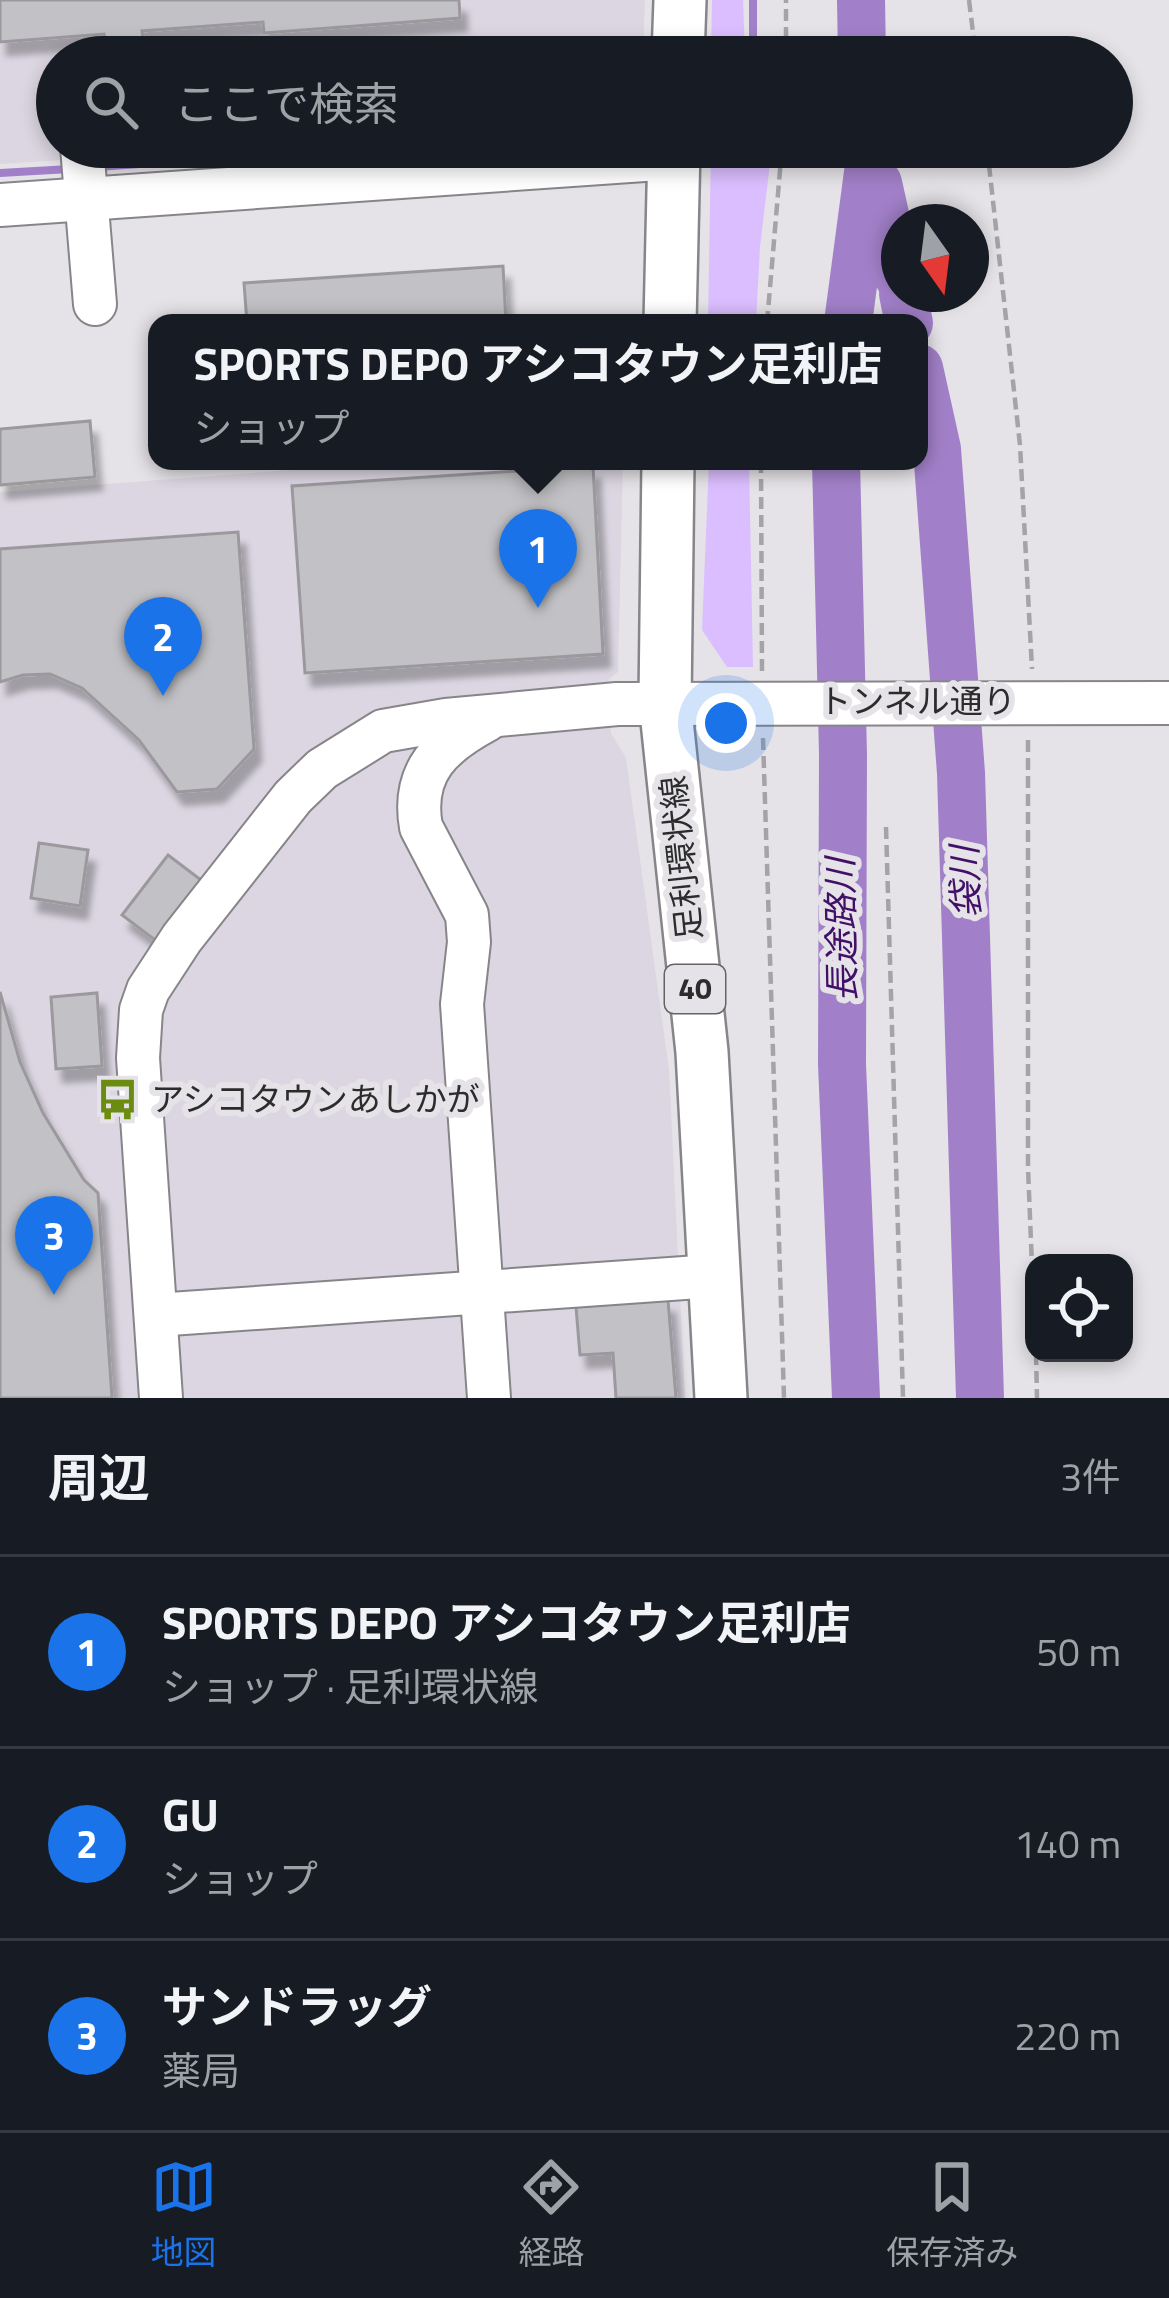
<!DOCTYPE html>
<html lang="ja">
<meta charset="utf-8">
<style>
:root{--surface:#171b24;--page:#20242c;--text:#f1f3f6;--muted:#9ea1a6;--line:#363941;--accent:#1a73e8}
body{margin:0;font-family:"Titillium Web","Noto Sans JP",sans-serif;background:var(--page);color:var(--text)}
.controls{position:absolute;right:36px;bottom:36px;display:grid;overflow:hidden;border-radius:24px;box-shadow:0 6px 18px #0003}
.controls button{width:108px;height:108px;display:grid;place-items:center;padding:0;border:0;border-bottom:3px solid var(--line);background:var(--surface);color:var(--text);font:60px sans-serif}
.compass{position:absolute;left:881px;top:204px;width:108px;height:108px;border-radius:50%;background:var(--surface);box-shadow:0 6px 18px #0003;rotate:166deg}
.you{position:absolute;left:726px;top:723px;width:42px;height:42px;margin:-30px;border:9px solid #fff;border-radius:50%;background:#1a73e8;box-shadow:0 0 0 18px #1a73e833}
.badge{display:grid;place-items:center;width:78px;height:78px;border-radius:50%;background:var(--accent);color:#fff;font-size:39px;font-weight:700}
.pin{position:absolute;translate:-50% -99px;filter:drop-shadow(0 3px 6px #0008)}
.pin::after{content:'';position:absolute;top:63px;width:42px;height:36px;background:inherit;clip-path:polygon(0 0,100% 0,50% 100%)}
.popup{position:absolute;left:148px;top:314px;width:780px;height:156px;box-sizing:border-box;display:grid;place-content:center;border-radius:24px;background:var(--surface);filter:drop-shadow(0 3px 9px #0005);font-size:39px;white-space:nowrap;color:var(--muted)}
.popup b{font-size:45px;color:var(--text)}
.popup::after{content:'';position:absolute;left:50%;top:100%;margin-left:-24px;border:24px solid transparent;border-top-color:var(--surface)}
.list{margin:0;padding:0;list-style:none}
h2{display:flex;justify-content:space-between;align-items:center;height:156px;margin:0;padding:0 48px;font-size:51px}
h2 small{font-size:39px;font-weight:400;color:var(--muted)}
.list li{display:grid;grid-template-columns:78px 1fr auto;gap:36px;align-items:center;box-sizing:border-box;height:192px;padding:0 48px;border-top:3px solid var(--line)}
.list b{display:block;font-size:45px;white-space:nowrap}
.list p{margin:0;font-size:39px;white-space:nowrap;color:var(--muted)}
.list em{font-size:39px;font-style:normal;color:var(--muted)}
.icon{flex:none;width:66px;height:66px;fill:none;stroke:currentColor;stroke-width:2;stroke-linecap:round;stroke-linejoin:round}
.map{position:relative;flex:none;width:1169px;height:1398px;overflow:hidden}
.search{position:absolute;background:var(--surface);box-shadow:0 6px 18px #0003;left:36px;right:36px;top:36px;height:132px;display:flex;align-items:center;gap:30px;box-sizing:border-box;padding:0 42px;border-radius:66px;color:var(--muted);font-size:45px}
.sheet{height:732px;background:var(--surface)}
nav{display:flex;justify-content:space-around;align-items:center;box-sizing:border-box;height:168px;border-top:3px solid var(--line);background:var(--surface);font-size:33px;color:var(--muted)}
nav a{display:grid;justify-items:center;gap:6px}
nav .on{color:var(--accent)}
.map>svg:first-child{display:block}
.built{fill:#dbd6e1}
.green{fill:#dbbeff}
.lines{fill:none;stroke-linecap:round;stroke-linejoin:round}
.stream{stroke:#a280c9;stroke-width:8}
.river{stroke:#a280c9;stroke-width:48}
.building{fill:#c2c1c5;stroke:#9b999d;stroke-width:3;filter:url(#shadow)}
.minor-casing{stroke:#878589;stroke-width:46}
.major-casing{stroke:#878589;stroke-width:56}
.path{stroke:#a4a3a6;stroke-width:4.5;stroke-dasharray:12 6;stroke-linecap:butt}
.minor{stroke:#fff;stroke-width:42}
.major{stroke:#fff;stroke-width:51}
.labels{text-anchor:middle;stroke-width:12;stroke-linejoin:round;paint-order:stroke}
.shield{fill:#e5e3e7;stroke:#646365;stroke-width:3}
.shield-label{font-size:30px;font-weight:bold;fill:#2c2c2d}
.street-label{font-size:33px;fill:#2c2c2d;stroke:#e5e3e7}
.poi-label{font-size:33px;fill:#2c2c2d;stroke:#e5e3e7;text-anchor:start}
.water-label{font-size:36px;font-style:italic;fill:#421068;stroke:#e5e3e7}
</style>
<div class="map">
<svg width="1169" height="1398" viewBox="0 0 1169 1398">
<defs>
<filter id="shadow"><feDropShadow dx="7" dy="13" stdDeviation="3" flood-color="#0004"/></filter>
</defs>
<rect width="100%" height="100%" fill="#e5e3e7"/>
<g class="built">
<path d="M 0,0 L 645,0 L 643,57 L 57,57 L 57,147 L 264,147 L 0,164 Z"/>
<path d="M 410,461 L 623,461 L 618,672 L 609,679 L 608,705 L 611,733 L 626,758 L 669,1070 L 685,1398 L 0,1398 L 0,492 Z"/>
</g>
<g class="green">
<path d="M 712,0 L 743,0 L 745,57 L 711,57 Z"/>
<path d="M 711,147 L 772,147 L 760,247 L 756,323 L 708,323 Z"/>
<path d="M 709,461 L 749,461 L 753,667 L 727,667 L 702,630 Z"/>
</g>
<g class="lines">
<g class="stream">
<path d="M 753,57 L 753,0"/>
<path d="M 97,167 L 383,147"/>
<path d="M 0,173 L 70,169"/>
</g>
<g class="river">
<path d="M 861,0 L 862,57"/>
<path d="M 878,183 L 899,278"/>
<path d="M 903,294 L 909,323"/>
<path d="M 848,323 L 871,150"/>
<path d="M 919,368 L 937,449 L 961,773 L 980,1398"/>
<path d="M 836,461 L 843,754 L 842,1064 L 856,1398"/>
</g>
</g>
<g class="building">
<path d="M 0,0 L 459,0 L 460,18 L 264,33 L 263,22 L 142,31 L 144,46 L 106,49 L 104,34 L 0,42 Z"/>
<path d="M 503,266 L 506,323 L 247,323 L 244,283 Z"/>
<path d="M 90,421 L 95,477 L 0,485 L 0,429 Z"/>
<path d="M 593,466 L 603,654 L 305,673 L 292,486 Z"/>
<path d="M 238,532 L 254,749 L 217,789 L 177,792 L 139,740 L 82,688 L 50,674 L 23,675 L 0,682 L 0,549 Z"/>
<path d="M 39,843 L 88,850 L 80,906 L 31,898 Z"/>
<path d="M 168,855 L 201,880 L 155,940 L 122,915 Z"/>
<path d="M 0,992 L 20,1062 L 43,1113 L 84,1180 L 98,1193 L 112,1398 L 0,1398 Z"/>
<path d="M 97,993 L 102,1066 L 56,1069 L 51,997 Z"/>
<path d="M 668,1300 L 676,1398 L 616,1398 L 613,1353 L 580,1355 L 576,1307 Z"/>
</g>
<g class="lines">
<defs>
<g id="minor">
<path d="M 82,147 L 95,304"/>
<path d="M 0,205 L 673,158"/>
<path d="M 487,720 C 442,744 411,771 421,827 L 467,915 L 469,942 L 462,1004 L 489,1398"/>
<path d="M 156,1315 L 713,1276"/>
<path d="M 161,1398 L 138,1058 L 141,1010 L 148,990 L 182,938 L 293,797 L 322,769 L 383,731 L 446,720 L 617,704 L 1169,703"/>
</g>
<g id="major">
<path d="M 678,57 L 680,0"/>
<path d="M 670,323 L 674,147"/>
<path d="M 668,461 L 665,702 L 702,1052 L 721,1398"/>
</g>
</defs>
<use href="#minor" class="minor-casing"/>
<use href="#major" class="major-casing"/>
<g class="path">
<path d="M 969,0 L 976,57"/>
<path d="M 786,57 L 786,0"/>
<path d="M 987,147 L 1020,445 L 1032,669"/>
<path d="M 767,323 L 782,147"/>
<path d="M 761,461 L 762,672"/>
<path d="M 763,738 L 784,1398"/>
<path d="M 1028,740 L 1028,1168 L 1034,1316"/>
<path d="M 886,827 L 903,1398"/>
<path d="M 1036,1353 L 1037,1398"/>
</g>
<use href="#minor" class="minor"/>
<use href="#major" class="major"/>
</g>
<defs>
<symbol id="bus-bare" viewBox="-9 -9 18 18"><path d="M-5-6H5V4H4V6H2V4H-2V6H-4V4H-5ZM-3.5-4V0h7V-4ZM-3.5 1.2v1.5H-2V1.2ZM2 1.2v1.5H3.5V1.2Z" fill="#6b8c10" stroke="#e5e3e7" stroke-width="2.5" paint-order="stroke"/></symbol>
</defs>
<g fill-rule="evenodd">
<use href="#bus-bare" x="88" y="1070" width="59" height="59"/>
</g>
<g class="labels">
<rect class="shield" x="665" y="965" width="60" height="48" rx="9"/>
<g class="shield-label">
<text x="695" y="999">40</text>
</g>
<g class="street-label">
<text x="917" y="713">トンネル通り</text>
<text transform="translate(681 858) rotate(-96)" y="12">足利環状線</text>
</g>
<g class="poi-label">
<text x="151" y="1111">アシコタウンあしかが</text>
</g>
<g class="water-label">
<text transform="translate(965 882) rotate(-92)" y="13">袋川</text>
<text transform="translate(841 930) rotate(-91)" y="13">長途路川</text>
</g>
</g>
</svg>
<div class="controls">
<button><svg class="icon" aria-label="locate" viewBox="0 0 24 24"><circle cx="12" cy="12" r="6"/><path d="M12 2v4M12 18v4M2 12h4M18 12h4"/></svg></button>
</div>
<svg class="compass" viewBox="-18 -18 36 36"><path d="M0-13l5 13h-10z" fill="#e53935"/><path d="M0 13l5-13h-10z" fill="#9ea1a6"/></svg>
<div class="you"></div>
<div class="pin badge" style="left:538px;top:608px">1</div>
<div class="popup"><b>SPORTS DEPO アシコタウン足利店</b>ショップ</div>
<div class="pin badge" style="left:163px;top:696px">2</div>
<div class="pin badge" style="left:54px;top:1295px">3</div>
<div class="search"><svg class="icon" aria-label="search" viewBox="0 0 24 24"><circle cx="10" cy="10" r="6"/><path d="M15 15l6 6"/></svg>ここで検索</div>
</div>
<section class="sheet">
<h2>周辺<small>3件</small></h2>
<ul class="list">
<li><span class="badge">1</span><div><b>SPORTS DEPO アシコタウン足利店</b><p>ショップ · 足利環状線</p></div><em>50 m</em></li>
<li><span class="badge">2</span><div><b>GU</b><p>ショップ</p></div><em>140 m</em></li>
<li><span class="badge">3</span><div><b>サンドラッグ</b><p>薬局</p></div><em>220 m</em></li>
</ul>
</section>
<nav>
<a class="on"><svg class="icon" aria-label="map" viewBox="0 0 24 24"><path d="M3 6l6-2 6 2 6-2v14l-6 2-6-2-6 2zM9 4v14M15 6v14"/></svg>地図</a>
<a><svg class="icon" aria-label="directions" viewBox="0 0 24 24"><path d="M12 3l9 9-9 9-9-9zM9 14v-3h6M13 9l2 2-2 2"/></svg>経路</a>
<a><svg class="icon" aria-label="saved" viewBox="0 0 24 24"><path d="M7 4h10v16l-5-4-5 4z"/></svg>保存済み</a>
</nav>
